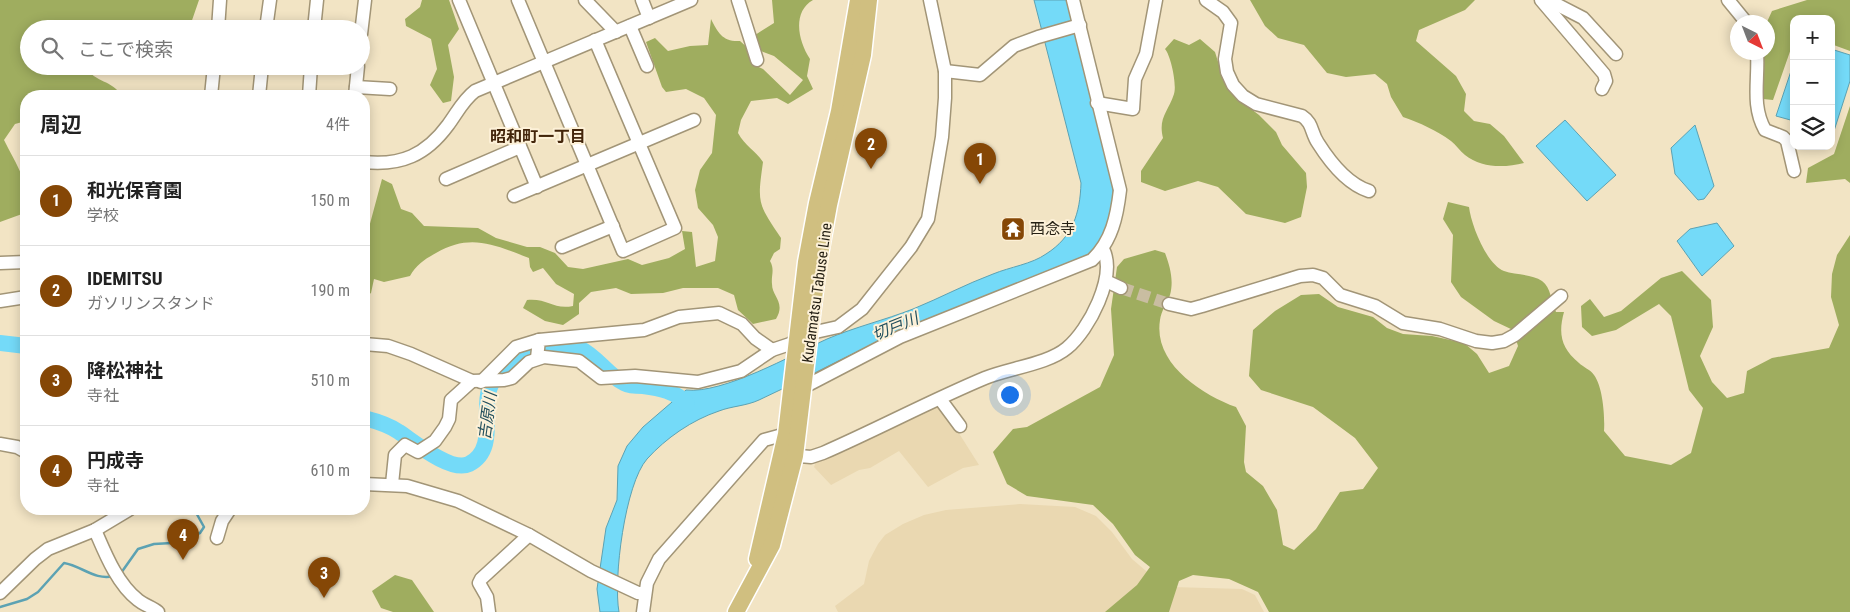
<!DOCTYPE html>
<html lang="ja">
<meta charset="utf-8">
<style>
:root{--surface:#fff;--page:#f6f6f6;--text:#222;--muted:#767676;--line:#e0e0e0;--accent:#854706}
body{margin:0;font-family:"Roboto Condensed","Noto Sans JP",sans-serif;background:var(--page);color:var(--text)}
.controls{position:absolute;right:15px;top:15px;display:grid;overflow:hidden;border-radius:10px;box-shadow:0 2px 12px #0003}
.controls button{width:45px;height:45px;display:grid;place-items:center;padding:0;border:0;border-bottom:1px solid var(--line);background:var(--surface);color:var(--text);font:25px sans-serif}
.compass{position:absolute;left:1730px;top:15px;width:45px;height:45px;border-radius:50%;background:var(--surface);box-shadow:0 2px 12px #0003;rotate:138deg}
.you{position:absolute;left:1009px;top:394px;width:18px;height:18px;margin:-12px;border:4px solid #fff;border-radius:50%;background:#1a73e8;box-shadow:0 0 0 8px #1a73e833}
.badge{display:grid;place-items:center;width:32px;height:32px;border-radius:50%;background:var(--accent);color:#fff;font-size:16px;font-weight:700}
.pin{position:absolute;translate:-50% -41px;filter:drop-shadow(0 1px 2px #0008)}
.pin::after{content:'';position:absolute;top:26px;width:18px;height:15px;background:inherit;clip-path:polygon(0 0,100% 0,50% 100%)}
.list{margin:0;padding:0;list-style:none}
h2{display:flex;justify-content:space-between;align-items:center;height:65px;margin:0;padding:0 20px;font-size:21px}
h2 small{font-size:16px;font-weight:400;color:var(--muted)}
.list li{display:grid;grid-template-columns:32px 1fr auto;gap:15px;align-items:center;box-sizing:border-box;height:90px;padding:0 20px;border-top:1px solid var(--line)}
.list b{display:block;font-size:19px;white-space:nowrap}
.list p{margin:0;font-size:16px;white-space:nowrap;color:var(--muted)}
.list em{font-size:16px;font-style:normal;color:var(--muted)}
.icon{flex:none;width:28px;height:28px;fill:none;stroke:currentColor;stroke-width:2;stroke-linecap:round;stroke-linejoin:round}
.map{position:relative;flex:none;width:1850px;height:612px;overflow:hidden}
.search{position:absolute;background:var(--surface);box-shadow:0 2px 12px #0003;left:20px;top:20px;width:350px;height:55px;display:flex;align-items:center;gap:12px;box-sizing:border-box;padding:0 18px;border-radius:28px;color:var(--muted);font-size:19px}
.panel{position:absolute;background:var(--surface);box-shadow:0 2px 12px #0003;left:20px;top:90px;width:350px;height:425px;border-radius:20px}
.map>svg:first-child{display:block}
.built{fill:#ead8b1}
.forest{fill:#9fad5f}
.water{fill:#74daf8;stroke:#5ca2b3}
.lines{fill:none;stroke-linecap:round;stroke-linejoin:round}
.stream{stroke:#5ca2b3;stroke-width:2.5}
.river{stroke:#74daf8;stroke-width:16}
.minor-tunnel{stroke:#c9bda1;stroke-width:12;stroke-dasharray:12 6;stroke-linecap:butt}
.minor-casing{stroke:#a29577;stroke-width:15}
.major-casing{stroke:#fff;stroke-width:19}
.minor{stroke:#fff;stroke-width:12}
.major{stroke:#d0bf80;stroke-width:16}
.labels{text-anchor:middle;stroke-width:4;stroke-linejoin:round;paint-order:stroke}
.poi-label{font-size:15px;fill:#241f13;stroke:#fdf1d8;text-anchor:start}
.street-label{font-size:15px;fill:#241f13;stroke:#fdf1d8}
.neighbourhood-label{font-size:16px;font-weight:bold;fill:#43250a;stroke:#fdf1d8}
.water-label{font-size:16px;font-style:italic;fill:#23505d;stroke:#fdf1d8}
</style>
<div class="map">
<svg width="1850" height="612" viewBox="0 0 1850 612">
<rect width="100%" height="100%" fill="#f2e4c4"/>
<g class="built">
<path d="M 937,405 L 955,427 L 979,465 L 963,468 L 928,487 L 899,451 L 870,468 L 859,470 L 831,485 L 814,467 L 816,462 Z"/>
<path d="M 1020,504 L 1075,507 L 1096,516 L 1112,532 L 1132,559 L 1152,576 L 1172,587 L 1242,589 L 1255,595 L 1264,612 L 838,612 L 835,606 L 864,584 L 869,561 L 878,544 L 885,535 L 903,524 L 924,515 L 946,510 Z"/>
</g>
<g class="forest">
<path d="M 0,0 L 199,0 L 189,29 L 29,29 L 29,66 L 84,66 C 97,84 111,79 122,96 L 26,96 L 26,121 L 15,124 L 4,140 C 15,163 35,189 22,214 L 0,222 Z"/>
<path d="M 422,0 L 449,0 L 459,29 L 448,45 L 454,77 L 451,101 L 443,103 L 430,85 L 437,69 L 431,39 L 406,26 L 405,19 L 420,7 Z"/>
<path d="M 772,0 L 813,0 C 792,12 798,41 810,59 L 807,76 L 813,89 L 788,104 L 777,98 L 751,101 L 741,120 L 738,133 C 745,146 755,150 763,162 C 757,205 758,203 781,238 L 780,249 L 774,253 L 770,261 C 775,270 771,275 772,284 C 772,297 786,302 776,319 L 753,324 L 738,310 L 734,295 L 718,288 L 683,288 L 663,293 L 631,294 L 616,288 L 591,292 L 579,303 L 579,314 L 563,325 L 545,321 L 523,308 L 527,300 C 548,298 553,310 573,306 L 574,294 L 556,284 L 543,268 L 533,272 L 530,267 L 529,258 C 494,245 471,233 436,253 C 425,259 416,265 410,276 L 384,282 L 374,279 L 371,293 L 364,298 L 364,246 L 382,179 L 392,184 L 401,209 L 412,213 L 424,226 L 478,228 L 496,238 L 527,247 L 540,247 L 555,253 L 568,267 L 583,269 L 628,259 L 642,265 L 669,258 L 685,249 L 682,231 L 692,232 L 696,267 L 715,261 L 718,237 L 713,225 L 698,208 L 695,190 L 700,170 L 712,153 L 716,115 L 704,98 L 686,89 L 666,92 L 662,87 L 646,42 L 655,38 L 668,51 L 690,46 L 708,45 L 711,19 C 718,33 723,42 740,41 L 750,50 L 752,64 L 763,69 L 790,95 L 803,80 L 774,56 L 761,51 L 755,35 L 774,23 Z"/>
<path d="M 1250,0 L 1475,0 L 1465,10 L 1419,30 L 1416,41 L 1456,76 L 1466,94 L 1464,111 L 1474,121 L 1490,124 L 1504,136 L 1524,163 C 1504,168 1481,168 1465,155 C 1460,151 1456,145 1451,141 C 1436,130 1420,123 1403,117 L 1391,97 L 1387,84 L 1375,74 L 1346,77 L 1327,73 L 1304,45 L 1278,38 L 1265,26 Z"/>
<path d="M 1807,0 L 1850,0 L 1850,51 L 1831,44 L 1831,19 L 1794,19 L 1794,40 L 1773,100 L 1763,99 L 1761,53 L 1768,52 L 1767,22 L 1772,11 Z"/>
<path d="M 1174,39 L 1189,45 L 1200,39 L 1215,52 L 1224,81 L 1238,99 L 1259,115 L 1276,132 L 1282,145 L 1306,173 L 1307,187 L 1301,217 L 1285,223 L 1246,214 L 1218,187 L 1198,181 L 1165,191 L 1141,182 L 1141,171 L 1163,138 C 1158,118 1168,112 1174,94 C 1177,85 1171,56 1165,49 Z"/>
<path d="M 1850,106 L 1850,183 L 1845,179 L 1806,183 L 1808,168 L 1834,154 Z"/>
<path d="M 1448,202 L 1469,207 C 1471,224 1486,264 1504,271 C 1515,275 1532,274 1542,281 C 1551,287 1551,302 1556,312 L 1564,312 C 1558,334 1561,348 1579,363 C 1583,367 1591,370 1594,375 C 1603,387 1605,417 1604,431 L 1625,456 L 1671,465 L 1691,453 L 1703,408 L 1689,390 L 1671,316 L 1659,304 L 1616,330 L 1592,336 L 1582,327 L 1581,306 L 1590,299 L 1604,317 L 1621,311 L 1661,278 L 1682,271 L 1711,300 L 1713,327 L 1700,356 L 1712,382 L 1727,398 L 1744,393 L 1747,371 L 1772,358 L 1829,348 L 1839,325 L 1831,297 L 1832,274 L 1837,255 L 1850,235 L 1850,612 L 1269,612 L 1258,592 L 1229,579 L 1193,575 L 1179,581 L 1169,612 L 1105,612 L 1137,585 L 1150,567 L 1135,555 L 1113,524 L 1093,505 L 1027,496 L 1007,484 L 993,452 L 1013,429 L 1027,427 L 1100,387 L 1114,355 L 1111,309 L 1117,267 L 1124,259 L 1155,250 L 1165,253 C 1170,266 1174,281 1170,295 C 1167,303 1161,311 1160,320 C 1153,363 1201,394 1236,407 L 1246,426 L 1244,462 L 1246,472 L 1263,486 L 1277,510 L 1283,545 L 1294,550 L 1316,529 L 1340,492 L 1363,489 L 1378,468 L 1355,438 L 1313,407 L 1261,390 L 1249,376 L 1253,330 L 1275,311 L 1301,295 L 1319,294 L 1338,307 L 1373,317 L 1387,328 L 1403,334 L 1432,336 L 1464,343 L 1477,354 L 1489,373 L 1509,366 L 1518,346 L 1513,330 L 1494,321 L 1461,297 L 1451,282 L 1453,235 L 1443,219 Z"/>
<path d="M 395,575 L 412,580 L 434,612 L 393,612 L 381,608 L 372,591 Z"/>
</g>
<g class="water">
<path d="M 1034,0 L 1067,0 L 1113,175 L 1113,206 L 1107,229 L 1093,253 L 1074,263 C 1006,290 937,315 871,345 C 833,363 796,383 759,400 C 746,406 732,406 719,411 C 692,420 666,438 647,459 C 625,484 613,579 619,612 L 600,612 L 597,589 L 606,528 L 617,500 L 618,466 L 627,446 L 643,427 L 686,390 C 723,394 792,355 827,339 C 855,327 885,320 913,309 C 940,298 966,284 993,274 C 1010,267 1032,264 1046,254 C 1073,237 1080,213 1081,183 Z"/>
<path d="M 1831,49 L 1850,55 L 1850,81 L 1833,134 Z"/>
<path d="M 1794,62 L 1794,121 L 1776,116 Z"/>
<path d="M 1565,120 L 1616,175 L 1587,201 L 1536,146 Z"/>
<path d="M 1695,125 L 1714,186 L 1704,199 L 1698,200 L 1675,174 L 1671,148 Z"/>
<path d="M 1717,223 L 1734,246 L 1702,276 L 1677,241 L 1690,229 Z"/>
</g>
<g class="lines">
<g class="stream">
<path d="M 121,573 L 138,549 L 154,544 L 172,543 L 200,533 L 204,527 L 194,509"/>
<path d="M 0,607 L 27,599 L 38,592 L 64,563 C 82,566 95,581 114,576"/>
</g>
<g class="river">
<path d="M 0,343 L 26,346"/>
<path d="M 364,418 C 376,421 389,425 399,432 C 413,441 451,473 469,464 C 497,450 482,413 489,390 C 492,380 499,372 506,365 C 515,355 525,349 538,347 C 551,345 566,343 579,348 C 597,356 607,375 624,383 C 630,386 637,386 643,386 C 660,388 675,391 687,404"/>
</g>
<path class="minor-tunnel" d="M 1121,288 L 1169,304"/>
<defs>
<g id="minor">
<path d="M 459,0 L 537,187"/>
<path d="M 518,0 L 623,251 L 675,228 L 595,40"/>
<path d="M 585,0 L 616,32"/>
<path d="M 642,0 L 649,18"/>
<path d="M 738,0 L 757,60"/>
<path d="M 1206,0 L 1223,12 L 1231,23 L 1225,59 L 1227,72 L 1233,85 L 1243,96 L 1256,104 L 1302,116 C 1313,123 1311,133 1318,143 C 1330,162 1347,184 1369,191"/>
<path d="M 1541,0 L 1604,74 L 1606,81 L 1602,89"/>
<path d="M 1548,0 L 1583,18 L 1616,54"/>
<path d="M 1728,0 L 1746,22"/>
<path d="M 630,26 L 647,66"/>
<path d="M 218,29 L 220,0"/>
<path d="M 266,29 L 270,0"/>
<path d="M 314,29 L 317,0"/>
<path d="M 361,34 L 365,0"/>
<path d="M 1757,52 C 1759,80 1751,105 1765,130 L 1783,137 L 1787,141 L 1794,171"/>
<path d="M 945,71 L 980,75 L 1014,46 L 1038,37 L 1080,25"/>
<path d="M 356,87 L 390,89"/>
<path d="M 211,96 L 214,66"/>
<path d="M 259,96 L 262,66"/>
<path d="M 309,96 L 311,66"/>
<path d="M 355,96 L 358,66"/>
<path d="M 1097,103 L 1133,109 L 1135,79 L 1146,54 L 1156,0"/>
<path d="M 364,162 C 401,166 426,155 448,125 C 457,113 463,100 475,91 L 691,0"/>
<path d="M 446,179 L 520,147"/>
<path d="M 514,196 L 694,120"/>
<path d="M 562,247 L 613,226"/>
<path d="M 0,263 L 26,262"/>
<path d="M 1106,281 L 1121,288"/>
<path d="M 0,301 L 26,297"/>
<path d="M 1169,304 L 1191,309 L 1202,306 L 1300,276 L 1313,275 L 1323,278 L 1340,295 L 1375,306 L 1403,323 L 1440,329 L 1476,341 L 1492,343 L 1504,341 L 1515,335 L 1561,296"/>
<path d="M 364,344 L 388,346 L 411,354 L 472,381 L 504,380 L 512,378 L 529,362 L 544,357 L 579,361 L 601,378 L 635,376 L 698,382 L 741,371 L 772,350 L 790,344 L 811,333 L 838,327 L 862,309 L 911,247 L 928,219 L 942,137 L 945,98 L 945,71 L 930,0"/>
<path d="M 537,358 L 539,340 L 644,330 L 679,317 L 719,313 L 742,324 L 755,338 L 772,350"/>
<path d="M 481,382 L 516,347 L 539,340"/>
<path d="M 804,387 L 900,337 L 1092,260 C 1112,241 1117,216 1120,190 L 1073,0"/>
<path d="M 940,399 L 960,426"/>
<path d="M 0,444 L 17,447 L 26,452"/>
<path d="M 787,455 L 811,457 L 823,453 C 878,429 930,401 985,378 C 1010,368 1048,364 1067,348 C 1089,330 1117,276 1103,249"/>
<path d="M 364,484 L 407,486 L 458,501 L 529,535 L 591,571 L 638,593 L 645,593"/>
<path d="M 392,484 L 395,455 L 405,445 L 418,452 L 435,441 L 445,427 L 449,419 L 451,400 L 472,381"/>
<path d="M 95,530 C 105,553 117,584 138,600 C 144,605 152,607 158,612"/>
<path d="M 217,538 L 222,521 L 230,509"/>
<path d="M 0,593 L 35,559 L 48,549 L 95,530 L 130,509"/>
<path d="M 489,612 L 487,597 L 479,583 L 481,579 L 529,535"/>
<path d="M 643,612 L 647,583 L 659,559 L 764,440 L 786,434 L 793,435"/>
</g>
<g id="major">
<path d="M 757,559 L 786,434 L 806,262 L 817,203 L 839,111 L 858,0"/>
<path d="M 736,612 L 772,545 L 795,456 L 818,265 L 829,205 L 863,55 L 869,0"/>
</g>
</defs>
<use href="#minor" class="minor-casing"/>
<use href="#major" class="major-casing"/>
<use href="#minor" class="minor"/>
<use href="#major" class="major"/>
</g>
<defs>
<symbol id="temple-square" viewBox="-11 -11 22 22"><rect x="-9" y="-9" width="18" height="18" rx="4" fill="#854706" stroke="#fdf1d8"/><path d="M0-6L5-2H3V0L6.5 2.5H4V6H1.5V3h-3V6H-4V2.5H-6.5L-3 0V-2H-5Z" fill="#fff"/></symbol>
</defs>
<g fill-rule="evenodd">
<use href="#temple-square" x="999" y="215" width="28" height="28"/>
</g>
<g class="labels">
<g class="poi-label">
<text x="1030" y="234">西念寺</text>
</g>
<g class="street-label">
<text transform="translate(817 293) rotate(-82)" y="5">Kudamatsu Tabuse Line</text>
</g>
<g class="neighbourhood-label">
<text x="538" y="142">昭和町一丁目</text>
</g>
<g class="water-label">
<text transform="translate(895 326) rotate(-22)" y="6">切戸川</text>
<text transform="translate(487 416) rotate(-82)" y="6">吉原川</text>
</g>
</g>
</svg>
<div class="controls">
<button>+</button>
<button>−</button>
<button><svg class="icon" aria-label="layers" viewBox="0 0 24 24"><path d="M12 4l9 5-9 5-9-5zM3 14l9 5 9-5"/></svg></button>
</div>
<svg class="compass" viewBox="-18 -18 36 36"><path d="M0-13l5 13h-10z" fill="#e53935"/><path d="M0 13l5-13h-10z" fill="#767676"/></svg>
<div class="you"></div>
<div class="pin badge" style="left:980px;top:184px">1</div>
<div class="pin badge" style="left:871px;top:169px">2</div>
<div class="pin badge" style="left:324px;top:598px">3</div>
<div class="pin badge" style="left:183px;top:560px">4</div>
<div class="search"><svg class="icon" aria-label="search" viewBox="0 0 24 24"><circle cx="10" cy="10" r="6"/><path d="M15 15l6 6"/></svg>ここで検索</div>
<section class="panel">
<h2>周辺<small>4件</small></h2>
<ul class="list">
<li><span class="badge">1</span><div><b>和光保育園</b><p>学校</p></div><em>150 m</em></li>
<li><span class="badge">2</span><div><b>IDEMITSU</b><p>ガソリンスタンド</p></div><em>190 m</em></li>
<li><span class="badge">3</span><div><b>降松神社</b><p>寺社</p></div><em>510 m</em></li>
<li><span class="badge">4</span><div><b>円成寺</b><p>寺社</p></div><em>610 m</em></li>
</ul>
</section>
</div>
